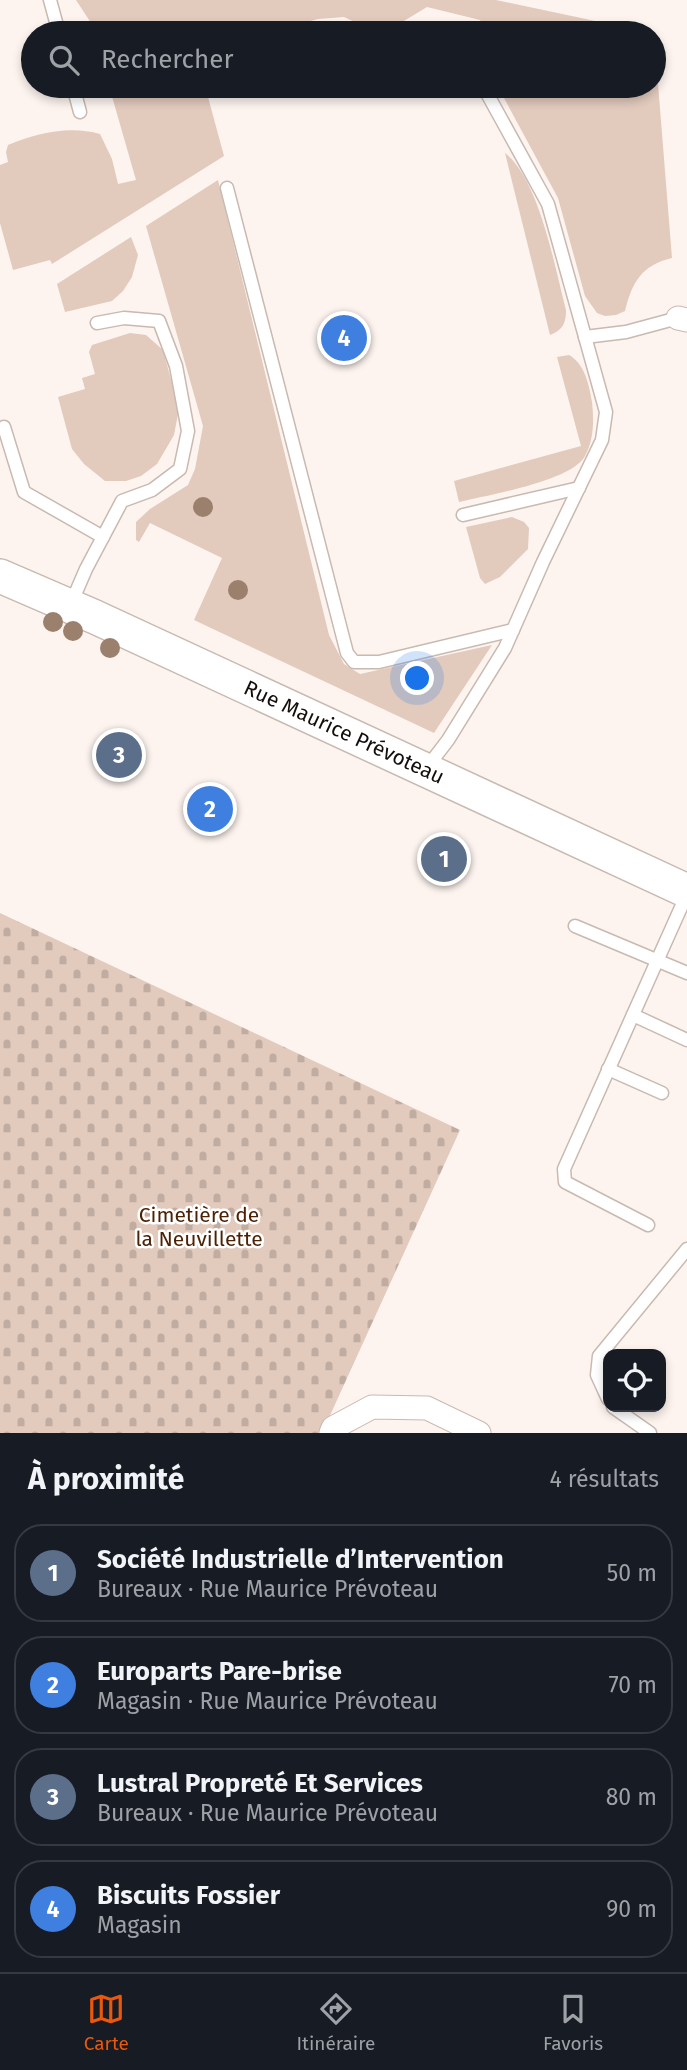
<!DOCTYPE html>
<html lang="fr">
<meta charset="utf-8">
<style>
:root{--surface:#171b24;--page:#242831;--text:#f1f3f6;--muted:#9ea1a6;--line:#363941;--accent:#ea580c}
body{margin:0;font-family:"Fira Sans",sans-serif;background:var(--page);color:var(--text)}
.controls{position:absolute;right:21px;bottom:21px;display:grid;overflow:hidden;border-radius:14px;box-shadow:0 4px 10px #0003}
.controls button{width:63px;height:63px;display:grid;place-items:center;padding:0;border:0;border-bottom:2px solid var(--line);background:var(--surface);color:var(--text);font:35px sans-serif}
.you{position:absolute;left:418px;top:679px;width:24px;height:24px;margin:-18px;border:5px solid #fff;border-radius:50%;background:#1a73e8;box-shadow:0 0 0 10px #1a73e833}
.badge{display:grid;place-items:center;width:46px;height:46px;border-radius:50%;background:var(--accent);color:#fff;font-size:23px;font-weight:700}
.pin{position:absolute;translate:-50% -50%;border:4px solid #fff;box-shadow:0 2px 7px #0006}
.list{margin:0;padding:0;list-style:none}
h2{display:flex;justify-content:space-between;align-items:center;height:91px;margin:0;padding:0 28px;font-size:30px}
h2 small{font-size:23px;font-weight:400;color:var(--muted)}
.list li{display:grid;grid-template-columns:46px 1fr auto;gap:21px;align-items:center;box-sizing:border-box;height:98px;margin:0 14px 14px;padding:0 14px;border:2px solid var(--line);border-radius:28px}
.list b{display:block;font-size:26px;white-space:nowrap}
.list p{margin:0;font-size:23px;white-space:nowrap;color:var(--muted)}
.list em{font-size:23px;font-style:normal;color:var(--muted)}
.icon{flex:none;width:38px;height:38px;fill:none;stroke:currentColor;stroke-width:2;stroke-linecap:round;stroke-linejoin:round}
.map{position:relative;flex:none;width:687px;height:1433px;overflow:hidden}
.search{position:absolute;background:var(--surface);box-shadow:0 4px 10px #0003;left:21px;right:21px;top:21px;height:77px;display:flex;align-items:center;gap:18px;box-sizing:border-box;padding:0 24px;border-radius:38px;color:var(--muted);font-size:26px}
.sheet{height:539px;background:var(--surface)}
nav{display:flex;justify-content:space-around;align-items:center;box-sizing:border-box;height:98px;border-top:2px solid var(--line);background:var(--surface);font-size:19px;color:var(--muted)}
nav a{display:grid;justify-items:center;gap:4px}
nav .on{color:var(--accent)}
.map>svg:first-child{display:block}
.grass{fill:#e2cabd}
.cemetery{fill:url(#cemetery-stones)}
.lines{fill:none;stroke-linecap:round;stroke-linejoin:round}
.lane-casing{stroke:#c8b9b1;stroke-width:15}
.street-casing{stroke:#c8b9b1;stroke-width:25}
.secondary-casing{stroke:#c8b9b1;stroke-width:36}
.lane{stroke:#fff;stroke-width:12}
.street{stroke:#fff;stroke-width:23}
.secondary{stroke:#fff;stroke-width:33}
.tree{fill:#9c806e}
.labels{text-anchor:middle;stroke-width:5;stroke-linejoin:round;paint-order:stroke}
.street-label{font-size:21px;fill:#130e0b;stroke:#fff}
.park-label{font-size:21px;fill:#4c2104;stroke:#fff}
</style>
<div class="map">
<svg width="687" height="1433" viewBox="0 0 687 1433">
<defs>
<pattern id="cemetery-stones" width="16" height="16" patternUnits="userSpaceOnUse" patternTransform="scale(1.75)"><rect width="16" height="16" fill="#e2cabd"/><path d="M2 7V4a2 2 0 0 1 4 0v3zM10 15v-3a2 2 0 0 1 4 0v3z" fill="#c1aca1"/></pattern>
</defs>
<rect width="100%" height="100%" fill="#fdf4ef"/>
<g class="grass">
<path d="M 76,0 L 496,0 L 652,33 L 485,33 L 480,20 L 427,7 L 384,33 L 368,33 L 359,24 L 344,17 L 318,19 L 266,33 L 94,33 L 91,23 Z"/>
<path d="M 654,34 L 672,258 C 642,265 632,282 625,311 L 616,315 L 605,316 L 597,313 L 585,296 L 558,198 L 504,98 L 501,86 L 654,86 Z"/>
<path d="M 109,86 L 205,86 L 224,156 L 52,264 L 50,260 L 13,270 L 0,223 L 0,165 L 8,162 L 6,152 L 8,145 C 36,133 70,125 100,134 L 112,159 L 118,184 L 136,180 Z"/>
<path d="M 505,153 C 539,179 555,268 566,310 C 566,323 563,330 550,335 Z"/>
<path d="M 218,180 L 329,635 L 344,664 L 360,674 L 492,645 L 434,733 L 194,620 L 222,558 L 150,523 L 139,542 L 136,540 L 136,522 L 150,509 L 188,485 L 195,469 L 203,426 L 146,226 Z"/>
<path d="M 131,237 L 138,255 L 132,277 L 123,291 L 112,301 L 65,312 L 57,284 Z"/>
<path d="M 130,333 L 146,335 L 163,350 L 176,398 L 178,414 L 174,435 L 157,464 L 141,476 L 126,481 L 105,481 L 84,464 L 72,449 L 58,397 L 85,389 L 82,378 L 95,374 L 89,352 L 92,345 Z"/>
<path d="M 569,355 C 585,364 589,385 592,402 C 594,420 594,440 585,456 C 572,481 488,495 459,502 L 454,481 L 581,446 L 557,357 Z"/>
<path d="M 512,517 L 524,522 L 529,528 L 528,549 L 500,577 L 485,584 L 480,578 L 466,527 Z"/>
</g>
<path class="cemetery" d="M 0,913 L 460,1130 L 322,1433 L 0,1433 Z"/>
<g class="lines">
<defs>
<g id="lane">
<path d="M 50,0 L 59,33"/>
<path d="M 73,86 L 80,112"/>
<path d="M 227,188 L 347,653 L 354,662 L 379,662 L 513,630"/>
<path d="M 585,337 L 626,332 L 678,318"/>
<path d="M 4,427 L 24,492 L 103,537"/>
<path d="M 463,515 L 579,488"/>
<path d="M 70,606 L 86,569 L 122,501 L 152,490 L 180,469 L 188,431 L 176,366 L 159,321 L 124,318 L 97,323"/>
<path d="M 425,770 L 448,740 L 505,648 L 543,562 L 602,440 L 606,412 L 548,204 L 483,86"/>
<path d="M 575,926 L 687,973"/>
<path d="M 633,1015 L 687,1040"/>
<path d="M 608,1069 L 662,1093"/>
<path d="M 648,1225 L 565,1182 L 564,1169 L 687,894"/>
<path d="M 608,1399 L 597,1375 L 599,1356 L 687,1249"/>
<path d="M 613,1407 L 650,1433"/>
</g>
<g id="street">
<path d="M 678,318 L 687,320"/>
<path d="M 331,1433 L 333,1428 L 372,1407 L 427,1408 L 479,1433"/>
</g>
<g id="secondary">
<path id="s1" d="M 0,576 L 95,617 L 687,891"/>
</g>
</defs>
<use href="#lane" class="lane-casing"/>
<use href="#street" class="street-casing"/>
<use href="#secondary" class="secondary-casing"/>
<use href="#lane" class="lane"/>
<use href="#street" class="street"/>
<use href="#secondary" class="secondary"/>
</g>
<g class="tree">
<circle cx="203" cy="507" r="10"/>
<circle cx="238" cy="590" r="10"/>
<circle cx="53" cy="622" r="10"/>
<circle cx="73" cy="631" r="10"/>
<circle cx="110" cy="648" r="10"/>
</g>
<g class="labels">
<g class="street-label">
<text dy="7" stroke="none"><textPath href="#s1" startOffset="378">Rue Maurice Prévoteau</textPath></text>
</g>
<g class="park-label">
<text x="199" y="1222">Cimetière de<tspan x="199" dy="24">la Neuvillette</tspan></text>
</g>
</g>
</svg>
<div class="controls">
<button><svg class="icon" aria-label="locate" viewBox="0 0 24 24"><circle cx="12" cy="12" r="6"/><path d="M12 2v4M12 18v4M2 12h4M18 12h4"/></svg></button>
</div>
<div class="you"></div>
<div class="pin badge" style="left:444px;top:859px;background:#5c6f8a">1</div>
<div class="pin badge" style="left:210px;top:809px;background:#3f7fe0">2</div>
<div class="pin badge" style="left:119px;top:755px;background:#5c6f8a">3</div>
<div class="pin badge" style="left:344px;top:338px;background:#3f7fe0">4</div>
<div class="search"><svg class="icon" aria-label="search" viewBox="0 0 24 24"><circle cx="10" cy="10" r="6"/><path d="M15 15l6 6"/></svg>Rechercher</div>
</div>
<section class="sheet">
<h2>À proximité<small>4 résultats</small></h2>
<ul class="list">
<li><span class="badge" style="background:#5c6f8a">1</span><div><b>Société Industrielle d’Intervention</b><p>Bureaux · Rue Maurice Prévoteau</p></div><em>50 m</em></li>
<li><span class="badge" style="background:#3f7fe0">2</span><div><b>Europarts Pare-brise</b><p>Magasin · Rue Maurice Prévoteau</p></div><em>70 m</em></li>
<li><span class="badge" style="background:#5c6f8a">3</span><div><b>Lustral Propreté Et Services</b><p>Bureaux · Rue Maurice Prévoteau</p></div><em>80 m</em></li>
<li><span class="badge" style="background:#3f7fe0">4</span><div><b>Biscuits Fossier</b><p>Magasin</p></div><em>90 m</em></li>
</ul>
</section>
<nav>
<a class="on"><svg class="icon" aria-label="map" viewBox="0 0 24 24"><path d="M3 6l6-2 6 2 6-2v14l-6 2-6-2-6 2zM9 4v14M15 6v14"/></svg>Carte</a>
<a><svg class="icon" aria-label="directions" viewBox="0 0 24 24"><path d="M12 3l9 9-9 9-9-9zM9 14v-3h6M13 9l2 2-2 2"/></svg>Itinéraire</a>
<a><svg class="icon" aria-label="saved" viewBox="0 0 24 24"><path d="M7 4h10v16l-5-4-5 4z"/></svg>Favoris</a>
</nav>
